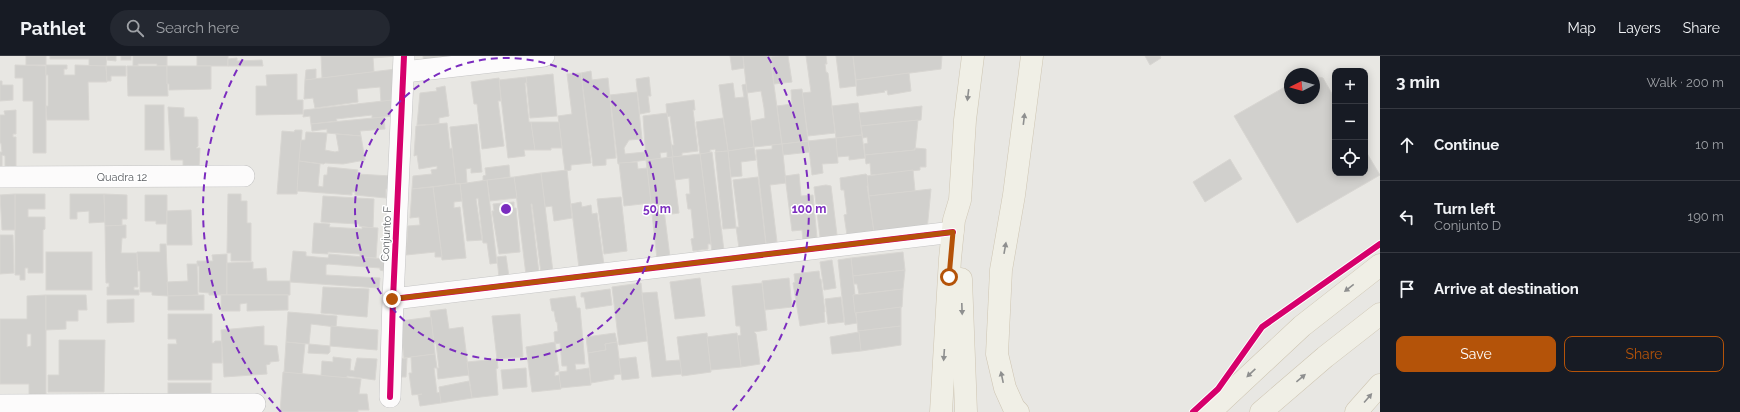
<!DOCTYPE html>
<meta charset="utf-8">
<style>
:root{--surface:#171b24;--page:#242831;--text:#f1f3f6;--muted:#9ea1a6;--line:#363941;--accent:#b45309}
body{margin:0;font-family:Raleway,sans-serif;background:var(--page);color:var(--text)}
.controls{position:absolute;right:12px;top:12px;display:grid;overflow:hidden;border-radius:8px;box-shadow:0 2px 10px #0003}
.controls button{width:36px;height:36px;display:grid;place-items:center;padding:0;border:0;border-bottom:1px solid var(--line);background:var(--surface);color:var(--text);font:20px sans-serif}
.compass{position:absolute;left:1284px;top:12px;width:36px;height:36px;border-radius:50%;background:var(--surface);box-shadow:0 2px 10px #0003;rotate:265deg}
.stop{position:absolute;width:12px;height:12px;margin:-9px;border:3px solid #b45309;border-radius:50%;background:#fff}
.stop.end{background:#b45309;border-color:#fff;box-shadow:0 1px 4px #0008}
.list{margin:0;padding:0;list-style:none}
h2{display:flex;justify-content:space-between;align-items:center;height:52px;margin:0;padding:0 16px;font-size:17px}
h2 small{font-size:13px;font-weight:400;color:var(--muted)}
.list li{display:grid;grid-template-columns:26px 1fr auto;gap:12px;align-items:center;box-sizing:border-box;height:72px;padding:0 16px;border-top:1px solid var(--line)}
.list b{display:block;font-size:15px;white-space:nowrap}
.list p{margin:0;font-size:13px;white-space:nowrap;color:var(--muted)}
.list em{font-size:13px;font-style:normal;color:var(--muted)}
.actions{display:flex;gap:8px;padding:12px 16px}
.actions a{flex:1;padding:9px 0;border:1px solid var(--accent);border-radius:8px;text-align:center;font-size:14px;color:var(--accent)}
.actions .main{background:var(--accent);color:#fff}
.icon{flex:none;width:22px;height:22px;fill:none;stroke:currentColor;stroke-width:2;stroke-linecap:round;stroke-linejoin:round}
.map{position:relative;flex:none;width:1380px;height:356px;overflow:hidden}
header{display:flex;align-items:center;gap:24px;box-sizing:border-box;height:56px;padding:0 20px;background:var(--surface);border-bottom:1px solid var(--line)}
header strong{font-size:19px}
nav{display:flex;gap:22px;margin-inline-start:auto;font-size:14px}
.search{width:280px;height:36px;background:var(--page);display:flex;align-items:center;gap:10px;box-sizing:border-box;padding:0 14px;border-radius:22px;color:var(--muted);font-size:15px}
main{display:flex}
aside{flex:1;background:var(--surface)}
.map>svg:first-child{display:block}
.building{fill:#d1d0cd;stroke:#d8d6d2;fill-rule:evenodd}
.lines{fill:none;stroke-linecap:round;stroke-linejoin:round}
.minor-casing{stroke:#c5c5c5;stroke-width:22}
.major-casing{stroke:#cec5b2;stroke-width:23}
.minor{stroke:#fcfbfb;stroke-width:21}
.major{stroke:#f0efe6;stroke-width:22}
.cycleway-casing{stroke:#fff;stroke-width:8}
.cycleway{stroke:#d6006c;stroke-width:6}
.oneway{fill:#8e8f8f}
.route{stroke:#b45309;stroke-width:5}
.ring{fill:none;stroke:#7b2cbf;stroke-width:2;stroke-dasharray:7 5}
.labels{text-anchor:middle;stroke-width:3;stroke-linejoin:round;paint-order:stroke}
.street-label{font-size:11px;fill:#595c60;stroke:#fff}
.centre{fill:#7b2cbf;stroke:#fff;stroke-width:2}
.ring-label{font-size:12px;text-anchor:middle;font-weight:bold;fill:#7b2cbf;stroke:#fff;stroke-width:3;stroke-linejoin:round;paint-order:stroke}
</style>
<header>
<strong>Pathlet</strong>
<div class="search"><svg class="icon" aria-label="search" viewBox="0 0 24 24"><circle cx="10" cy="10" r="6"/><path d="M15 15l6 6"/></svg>Search here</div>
<nav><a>Map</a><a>Layers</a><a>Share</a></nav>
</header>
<main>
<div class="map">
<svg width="1380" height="356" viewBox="0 0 1380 356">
<rect width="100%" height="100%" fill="#e8e7e3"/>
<g class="building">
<rect x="26" y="0" width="20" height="9"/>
<path d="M 50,0 L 107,0 L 106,10 L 89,10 L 89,3 L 50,3 Z"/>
<path d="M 107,0 L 116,0 L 116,5 L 107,4 Z"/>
<rect x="121" y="0" width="10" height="4"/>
<path d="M 133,0 L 167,0 L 167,10 L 157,10 L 157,8 L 138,8 L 138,10 L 133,10 Z"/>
<rect x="197" y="0" width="31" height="10"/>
<path d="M 321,0 L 397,0 L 373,2 L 374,16 L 322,22 Z"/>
<path d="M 423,0 L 461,0 L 424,9 Z"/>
<path d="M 730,0 L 743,0 L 744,12 L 732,14 Z"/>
<path d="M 743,0 L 770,0 L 782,88 L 754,91 L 751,65 L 765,62 L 764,52 L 761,35 L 747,37 Z"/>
<path d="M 780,0 L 788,0 L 792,26 L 774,28 L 771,1 Z"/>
<path d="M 806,0 L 826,0 L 827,8 L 825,8 L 826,16 L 828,17 L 835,77 L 808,80 L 802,37 L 811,36 Z"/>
<path d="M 836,0 L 853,0 L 856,30 L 840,32 Z"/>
<path d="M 853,0 L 942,0 L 941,13 L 856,24 Z"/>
<path d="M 1145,0 L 1160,0 L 1161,2 L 1150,9 Z"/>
<path d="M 237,2 L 237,5 L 262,4 L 263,10 L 228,10 L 228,3 Z"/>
<path d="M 15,9 L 46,10 L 46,97 L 33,97 L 33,45 L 23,45 L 23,22 L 15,22 Z"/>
<path d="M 46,9 L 67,9 L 67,13 L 64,13 L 64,19 L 75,19 L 75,9 L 106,10 L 107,26 L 88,26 L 89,64 L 47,64 L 46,50 L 48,50 L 48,19 L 46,19 Z"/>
<path d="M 106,10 L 126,10 L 126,20 L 111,20 L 111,25 L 107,25 Z"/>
<path d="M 127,10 L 167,10 L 168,40 L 128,40 Z"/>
<path d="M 167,10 L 211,10 L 211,33 L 169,34 L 169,28 L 167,28 Z"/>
<path d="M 316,13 L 316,23 L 305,24 L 306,14 Z"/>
<path d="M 396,13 L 395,44 L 381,46 L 380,31 L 357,33 L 358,46 L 315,52 L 313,42 L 304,43 L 305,24 Z"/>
<path d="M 591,15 L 592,24 L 608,22 L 616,102 L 606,103 L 606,109 L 593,110 L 581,17 Z"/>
<path d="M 581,17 L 591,107 L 571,109 L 571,114 L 565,115 L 558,60 L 572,58 L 567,18 Z"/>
<path d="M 909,17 L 911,35 L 888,39 L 887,34 L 884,35 L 885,36 L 857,40 L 856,24 Z"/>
<path d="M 297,18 L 297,44 L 303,44 L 303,58 L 256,59 L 256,30 L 267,30 L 266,19 Z"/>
<path d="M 553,18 L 557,60 L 530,62 L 526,21 Z"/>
<path d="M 1314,20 L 1323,22 L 1335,43 L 1335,117 L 1365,117 L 1365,94 L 1380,119 L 1297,167 L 1234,60 L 1290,28 L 1290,42 L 1314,42 Z"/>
<path d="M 526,21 L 527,27 L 525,27 L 529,66 L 531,66 L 535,94 L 524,94 L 525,100 L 508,102 L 499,24 Z"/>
<path d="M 649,21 L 651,40 L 648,40 L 650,56 L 640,58 L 636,23 Z"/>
<path d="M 499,22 L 501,45 L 498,45 L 504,90 L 482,93 L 477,48 L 474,48 L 471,26 Z"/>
<path d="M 0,25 L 2,25 L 2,29 L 13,29 L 13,44 L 0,45 Z"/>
<path d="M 733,27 L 735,42 L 744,41 L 742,29 L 746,28 L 754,91 L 728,95 L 719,29 Z"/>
<path d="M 445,30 L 449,60 L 439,62 L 439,68 L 417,69 L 420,37 L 437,35 L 436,32 Z"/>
<path d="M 802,33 L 808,85 L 782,88 L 777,50 L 792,48 L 791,34 Z"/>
<path d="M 637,36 L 642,83 L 629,84 L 624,92 L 625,98 L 645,96 L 646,104 L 618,108 L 610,39 Z"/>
<path d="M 392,44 L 394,60 L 372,62 L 372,59 L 336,63 L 337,65 L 311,68 L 310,60 L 303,61 L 304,54 Z"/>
<path d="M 694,44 L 695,54 L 693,54 L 698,95 L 682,97 L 682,100 L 673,101 L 671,89 L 674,89 L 670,60 L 667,61 L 666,48 Z"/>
<path d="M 858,47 L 862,79 L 836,82 L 832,50 Z"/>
<rect x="145" y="49" width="19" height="45"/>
<path d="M 922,50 L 921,64 L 861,70 L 859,57 Z"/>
<path d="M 168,51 L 184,52 L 184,61 L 197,61 L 197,63 L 198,63 L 198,90 L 196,92 L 200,92 L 199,112 L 183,112 L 183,104 L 171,104 Z"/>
<path d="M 16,54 L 16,78 L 13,78 L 13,81 L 16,81 L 16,111 L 5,111 L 5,100 L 2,99 L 2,111 L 0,111 L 0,96 L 2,96 L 1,87 L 0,87 L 0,59 L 5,59 L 4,55 Z"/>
<path d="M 667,57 L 673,101 L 667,102 L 667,96 L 660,97 L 661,103 L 646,104 L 643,60 Z"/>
<path d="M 384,61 L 385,73 L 360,75 L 361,80 L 327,77 L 327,73 L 312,75 L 311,68 Z"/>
<path d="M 723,62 L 728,95 L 716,96 L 715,93 L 710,94 L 710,97 L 700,98 L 696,66 Z"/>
<path d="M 918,64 L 915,94 L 865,99 L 864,88 L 868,87 L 867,81 L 863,82 L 861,70 Z"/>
<path d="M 531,66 L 559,66 L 562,92 L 551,92 L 551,94 L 535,94 Z"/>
<path d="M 447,67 L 450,93 L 452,92 L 456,128 L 412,133 L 413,120 L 432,118 L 431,114 L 437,113 L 437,110 L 419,113 L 417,99 L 414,100 L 416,70 Z"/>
<path d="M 477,68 L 482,116 L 471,117 L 471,112 L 466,113 L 467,127 L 456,128 L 450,71 Z"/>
<path d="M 295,74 L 302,74 L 302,76 L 297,138 L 277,138 L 282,75 L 294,76 Z"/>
<path d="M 306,76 L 327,77 L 325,94 L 335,96 L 339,95 L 336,78 L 361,80 L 365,104 L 343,108 L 325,107 L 324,108 L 299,105 L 301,84 L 305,84 Z"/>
<path d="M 862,79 L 865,102 L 849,104 L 849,100 L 837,101 L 836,82 Z"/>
<path d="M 836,82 L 838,107 L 822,108 L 823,117 L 812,119 L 808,85 Z"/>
<path d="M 808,85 L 810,96 L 783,99 L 782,88 Z"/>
<path d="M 782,88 L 786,127 L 770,129 L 777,186 L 766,188 L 756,94 L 772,93 L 772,89 Z"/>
<path d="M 754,91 L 756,104 L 741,106 L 742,120 L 731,121 L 728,95 Z"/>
<path d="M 915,92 L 926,93 L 926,111 L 920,111 L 920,114 L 871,119 L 870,107 L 866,108 L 865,99 L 915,94 Z"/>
<path d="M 728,95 L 736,172 L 723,173 L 715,96 Z"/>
<path d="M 712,96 L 724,195 L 712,196 L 700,98 Z"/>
<path d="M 700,98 L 711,188 L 708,188 L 708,193 L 693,195 L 691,183 L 694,182 L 691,153 L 688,153 L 686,138 L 690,138 L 689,122 L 675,124 L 672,101 Z"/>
<path d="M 672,101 L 679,157 L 672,158 L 671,153 L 664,154 L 670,201 L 657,203 L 646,104 Z"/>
<path d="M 1230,103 L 1242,123 L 1205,146 L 1193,126 Z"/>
<path d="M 299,105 L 320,108 L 318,130 L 323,131 L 324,119 L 327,119 L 328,111 L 358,114 L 357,118 L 391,120 L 390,133 L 386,133 L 386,142 L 355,139 L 355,136 L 352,136 L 352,139 L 297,135 Z"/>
<path d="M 637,106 L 638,113 L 647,112 L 651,147 L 624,150 L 619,107 Z"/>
<path d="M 509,109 L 510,121 L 483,125 L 483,120 L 486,119 L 485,112 Z"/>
<path d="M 567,114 L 572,162 L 554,165 L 552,150 L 545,151 L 541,117 Z"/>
<path d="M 913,114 L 915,135 L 869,140 L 867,120 Z"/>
<path d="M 541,117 L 553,216 L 541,217 L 532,148 L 531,148 L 539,217 L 526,219 L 514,121 Z"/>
<path d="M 799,118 L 801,140 L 813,139 L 817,182 L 803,185 L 802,174 L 792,175 L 785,120 Z"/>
<path d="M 866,118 L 867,119 L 868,130 L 867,130 L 874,176 L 847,179 L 844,159 L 847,158 L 844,134 L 841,134 L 840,122 Z"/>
<path d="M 514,121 L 517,142 L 490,145 L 487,124 Z"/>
<path d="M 758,121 L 766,189 L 739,192 L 736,171 L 739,171 L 733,124 Z"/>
<path d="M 487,124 L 497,207 L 490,208 L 487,187 L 483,187 L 478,142 L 476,143 L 482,184 L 467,185 L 460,128 Z"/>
<path d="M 455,128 L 460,128 L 462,145 L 454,146 L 454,152 L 460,151 L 466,202 L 442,204 L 433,131 Z"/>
<path d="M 826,129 L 831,130 L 837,179 L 820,181 L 814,131 Z"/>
<path d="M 433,131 L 442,201 L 435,201 L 435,196 L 406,199 L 408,170 L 420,169 L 419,161 L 410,162 L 412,133 Z"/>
<path d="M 931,133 L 927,174 L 874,176 L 869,140 Z"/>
<path d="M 15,138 L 45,138 L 45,153 L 28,153 L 28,161 L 45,161 L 45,173 L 43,174 L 43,217 L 28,217 L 28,212 L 25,212 L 25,224 L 20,224 L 20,219 L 15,219 Z"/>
<path d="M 15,138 L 15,174 L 2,174 L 0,139 Z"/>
<path d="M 70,138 L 104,138 L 105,166 L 89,167 L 89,155 L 77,156 L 77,163 L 70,163 Z"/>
<path d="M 104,138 L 127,139 L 127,163 L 122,163 L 122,170 L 105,170 Z"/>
<path d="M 228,138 L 241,138 L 241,145 L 247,145 L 247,167 L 251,167 L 251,205 L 231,205 L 231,197 L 227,197 Z"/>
<path d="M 145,139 L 167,139 L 167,168 L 156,168 L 156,165 L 145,165 Z"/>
<path d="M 323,140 L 374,143 L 373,172 L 359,170 L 359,168 L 321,166 Z"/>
<path d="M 621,141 L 627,195 L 604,198 L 597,143 Z"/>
<path d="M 514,146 L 514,152 L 516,152 L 520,196 L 499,198 L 492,155 L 494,155 L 493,148 Z"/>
<path d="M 581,146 L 582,151 L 591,149 L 592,158 L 597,157 L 604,209 L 579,212 L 571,148 Z"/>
<path d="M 191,154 L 192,189 L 167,189 L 167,155 Z"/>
<path d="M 314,167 L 330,168 L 329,171 L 362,173 L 362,171 L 378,172 L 376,202 L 360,201 L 360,198 L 328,196 L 328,198 L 312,197 Z"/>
<path d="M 126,169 L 126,182 L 122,182 L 121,197 L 137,197 L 138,231 L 134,231 L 134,234 L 139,234 L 139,239 L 107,239 L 107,231 L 109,231 L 109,227 L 106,227 L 105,170 Z"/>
<path d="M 0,179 L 13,179 L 14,217 L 0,218 Z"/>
<path d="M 160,188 L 166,188 L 168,240 L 152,239 L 152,236 L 140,236 L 140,215 L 138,215 L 137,196 L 160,196 Z"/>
<path d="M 293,195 L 306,196 L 306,200 L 316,201 L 328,202 L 329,198 L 385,203 L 384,215 L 380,214 L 380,212 L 328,208 L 326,209 L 326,219 L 380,222 L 379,232 L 290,226 Z"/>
<rect x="46" y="196" width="46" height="38"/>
<path d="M 903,196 L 905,214 L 853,220 L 851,202 Z"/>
<path d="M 227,198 L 227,239 L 209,239 L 209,237 L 199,236 L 199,210 L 197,210 L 197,205 L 213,205 L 212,199 Z"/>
<path d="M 506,200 L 509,221 L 499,222 L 497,201 Z"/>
<path d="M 851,202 L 855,239 L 853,239 L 857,267 L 845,269 L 838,204 Z"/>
<path d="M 832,204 L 836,232 L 824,234 L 820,206 Z"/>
<path d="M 253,206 L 253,213 L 266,212 L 267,225 L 290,225 L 290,239 L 227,239 L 227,207 Z"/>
<path d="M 187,208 L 197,208 L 198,239 L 168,240 L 167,226 L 188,225 Z"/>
<path d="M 905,214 L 903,233 L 859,238 L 857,228 L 854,228 L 853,220 Z"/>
<path d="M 819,215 L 820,223 L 821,223 L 825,256 L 824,256 L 825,266 L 800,270 L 793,227 L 795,226 L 794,218 Z"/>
<path d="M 700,222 L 705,260 L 675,263 L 670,226 Z"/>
<path d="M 789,222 L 792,251 L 765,254 L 762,225 Z"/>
<path d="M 641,227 L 647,285 L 619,289 L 612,231 Z"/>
<path d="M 762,227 L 767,274 L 754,276 L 756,278 L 760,308 L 741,311 L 737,280 L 741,279 L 740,270 L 736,270 L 732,230 Z"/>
<path d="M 323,231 L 369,233 L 367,261 L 321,257 Z"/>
<path d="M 610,233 L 612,249 L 586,253 L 584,241 L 581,241 L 581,237 Z"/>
<path d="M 903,233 L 902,251 L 855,257 L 853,239 Z"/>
<path d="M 657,236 L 666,305 L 680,304 L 682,318 L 652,321 L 642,237 Z"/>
<path d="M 46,239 L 46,342 L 29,342 L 29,328 L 0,328 L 0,263 L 27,263 L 27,240 ZM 27,278 L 31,278 L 31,290 L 27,291 Z"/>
<path d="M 46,239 L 86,239 L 87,254 L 78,254 L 78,265 L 66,265 L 66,273 L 46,274 Z"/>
<path d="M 204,239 L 204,254 L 168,254 L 168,240 Z"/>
<path d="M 221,239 L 288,239 L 288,254 L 247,255 L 247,247 L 240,248 L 240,255 L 221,255 Z"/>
<path d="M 575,240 L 577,252 L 580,252 L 585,308 L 575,308 L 576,314 L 589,312 L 591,329 L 560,332 L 559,316 L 567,315 L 567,310 L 562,310 L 560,287 L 555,288 L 554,276 L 558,275 L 557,266 L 556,266 L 554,255 L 552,255 L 550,243 Z"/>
<path d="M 841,241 L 844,266 L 828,268 L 825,243 Z"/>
<path d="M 134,243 L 134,266 L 107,267 L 107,244 Z"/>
<path d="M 901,251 L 901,270 L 858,275 L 856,257 Z"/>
<path d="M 446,253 L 449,273 L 463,271 L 469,319 L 438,323 L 437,312 L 439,312 L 436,287 L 434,288 L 430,255 Z"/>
<path d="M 288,256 L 337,260 L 336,271 L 311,268 L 309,288 L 286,286 Z"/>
<path d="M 168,258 L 212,258 L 212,287 L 214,287 L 215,285 L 222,285 L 222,307 L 212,307 L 212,324 L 168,324 L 168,288 L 177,288 L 176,283 L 168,283 Z"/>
<path d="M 520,258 L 523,301 L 497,303 L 492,260 Z"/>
<path d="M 431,261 L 435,298 L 404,302 L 400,265 Z"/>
<path d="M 264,270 L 264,289 L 277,290 L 279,305 L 270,306 L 270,308 L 266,309 L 267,318 L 224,321 L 221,274 Z"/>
<path d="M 331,270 L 378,274 L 377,294 L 330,290 Z"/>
<path d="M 901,270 L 901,289 L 861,295 L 858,275 Z"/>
<path d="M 859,276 L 861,295 L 832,298 L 830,281 Z"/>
<path d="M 615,277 L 617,286 L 605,288 L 606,294 L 588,297 L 586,281 Z"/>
<path d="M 707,277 L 711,316 L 682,320 L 677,281 Z"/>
<path d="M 737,277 L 741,311 L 711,314 L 707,281 Z"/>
<path d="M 59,284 L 105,284 L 104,336 L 48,336 L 48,319 L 59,319 Z"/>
<path d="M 286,286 L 305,288 L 302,318 L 284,317 Z"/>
<path d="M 555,286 L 559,315 L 555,316 L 555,320 L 559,319 L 561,333 L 532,336 L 526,291 Z"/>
<path d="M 617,286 L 621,318 L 614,319 L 614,323 L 591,327 L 588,297 L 606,294 L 605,288 Z"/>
<path d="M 309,288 L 330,290 L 330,296 L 328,298 L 308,297 Z"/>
<path d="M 435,298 L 437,312 L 434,312 L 437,337 L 440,336 L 441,347 L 420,350 L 418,339 L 422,338 L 412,339 L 409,317 L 412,317 L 411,301 Z"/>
<path d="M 333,301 L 351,303 L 350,314 L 354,315 L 357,302 L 377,303 L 375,324 L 347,320 L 347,322 L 321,320 L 322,305 L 333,306 Z"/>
<path d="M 636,301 L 639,322 L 622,324 L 619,303 Z"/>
<path d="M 407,302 L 406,321 L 395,321 L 396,303 Z"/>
<path d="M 497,303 L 498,312 L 496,313 L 498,339 L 472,342 L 467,306 Z"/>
<path d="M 526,312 L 527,331 L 503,333 L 501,314 Z"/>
<path d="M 283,316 L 361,323 L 359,338 L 367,338 L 369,354 L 358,354 L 358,356 L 280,356 Z"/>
<path d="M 469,325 L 472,342 L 441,347 L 439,331 Z"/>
<rect x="168" y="327" width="43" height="17"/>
</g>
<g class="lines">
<defs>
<g id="minor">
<path d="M 404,16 L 544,0"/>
<path d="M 0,121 L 244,120"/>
<path d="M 393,243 L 953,176"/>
<path d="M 390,341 L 393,243 L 404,0"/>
<path d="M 0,349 L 255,348"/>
</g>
<g id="major">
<path d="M 961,223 L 966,356"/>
<path d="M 941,356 L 950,203 L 954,164 L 960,144 L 965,64 L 973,0"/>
<path d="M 1018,356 L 1014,352 L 1005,332 L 997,298 L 1001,214 L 1014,139 L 1032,0"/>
<path d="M 1210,356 L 1302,270 L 1380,209"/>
<path d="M 1261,356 L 1325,301 L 1380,258"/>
<path d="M 1356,356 L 1380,329"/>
</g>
</defs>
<use href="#minor" class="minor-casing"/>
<use href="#major" class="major-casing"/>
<use href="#minor" class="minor"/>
<use href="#major" class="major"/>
<defs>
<g id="cycleway">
<path d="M 393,243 L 953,176"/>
<path d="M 390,341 L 393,243 L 404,0"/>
<path d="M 1193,356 L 1218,333 L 1262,271 L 1380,188"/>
</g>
</defs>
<use href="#cycleway" class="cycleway-casing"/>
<use href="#cycleway" class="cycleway"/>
</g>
<defs><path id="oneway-solid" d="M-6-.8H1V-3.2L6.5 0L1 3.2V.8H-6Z"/></defs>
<g class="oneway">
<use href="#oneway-solid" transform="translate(968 39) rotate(97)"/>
<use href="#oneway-solid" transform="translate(1024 63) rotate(-83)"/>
<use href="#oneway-solid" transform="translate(1005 192) rotate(-80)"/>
<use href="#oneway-solid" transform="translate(1349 232) rotate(142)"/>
<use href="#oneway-solid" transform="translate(962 253) rotate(88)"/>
<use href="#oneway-solid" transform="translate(944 299) rotate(94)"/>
<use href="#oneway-solid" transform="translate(1251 317) rotate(137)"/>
<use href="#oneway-solid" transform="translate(1002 321) rotate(-102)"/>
<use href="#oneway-solid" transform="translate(1301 322) rotate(-40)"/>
<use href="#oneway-solid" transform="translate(1368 342) rotate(-49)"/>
</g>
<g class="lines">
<path class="route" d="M 392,243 L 953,176 L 949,221"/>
</g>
<g class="ring">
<circle cx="506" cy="153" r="151"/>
<path d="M281 356A303 303 0 0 1 244 1M768 1A303 303 0 0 1 731 356"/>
</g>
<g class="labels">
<g class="street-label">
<text x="122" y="125">Quadra 12</text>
<text transform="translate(386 178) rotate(-87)" y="4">Conjunto F</text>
</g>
</g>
<circle cx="506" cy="153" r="6" class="centre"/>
<g class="ring-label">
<text x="657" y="157">50 m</text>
<text x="809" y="157">100 m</text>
</g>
</svg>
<div class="controls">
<button>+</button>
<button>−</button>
<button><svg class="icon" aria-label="locate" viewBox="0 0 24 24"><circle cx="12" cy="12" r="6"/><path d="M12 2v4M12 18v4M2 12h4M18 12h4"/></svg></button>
</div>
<svg class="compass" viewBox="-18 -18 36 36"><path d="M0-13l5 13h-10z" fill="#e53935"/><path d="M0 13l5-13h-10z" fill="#9ea1a6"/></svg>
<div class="stop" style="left:949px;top:221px"></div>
<div class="stop end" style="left:392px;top:243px"></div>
</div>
<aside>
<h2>3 min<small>Walk · 200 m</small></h2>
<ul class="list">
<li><svg class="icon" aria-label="ahead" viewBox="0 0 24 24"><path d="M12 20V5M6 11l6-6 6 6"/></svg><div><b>Continue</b></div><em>10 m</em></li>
<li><svg class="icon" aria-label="left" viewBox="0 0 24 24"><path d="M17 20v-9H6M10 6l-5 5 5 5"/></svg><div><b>Turn left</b><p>Conjunto D</p></div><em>190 m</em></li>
<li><svg class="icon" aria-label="arrive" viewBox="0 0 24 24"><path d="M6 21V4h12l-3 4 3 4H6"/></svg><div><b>Arrive at destination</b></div></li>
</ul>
<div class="actions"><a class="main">Save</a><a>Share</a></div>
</aside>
</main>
